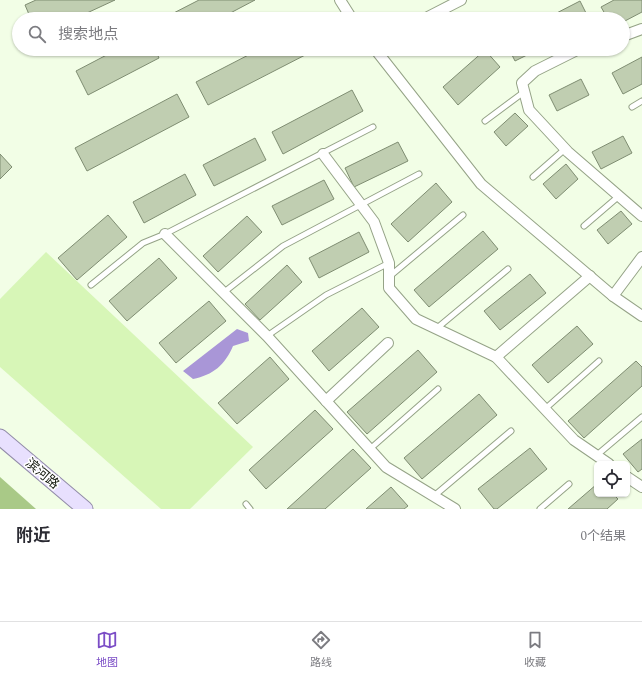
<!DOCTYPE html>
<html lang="zh">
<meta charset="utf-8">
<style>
:root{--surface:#fff;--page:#f2f2f3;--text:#2b2b33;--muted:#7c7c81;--line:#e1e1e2;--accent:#7b4dc6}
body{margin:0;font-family:Spectral,"Noto Sans SC",serif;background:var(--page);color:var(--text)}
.controls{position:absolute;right:12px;bottom:12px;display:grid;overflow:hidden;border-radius:6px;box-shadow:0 1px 3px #0004}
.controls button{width:36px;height:36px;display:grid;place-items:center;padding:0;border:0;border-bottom:1px solid var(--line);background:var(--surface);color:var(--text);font:20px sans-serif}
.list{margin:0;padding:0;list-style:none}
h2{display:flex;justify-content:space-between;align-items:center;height:52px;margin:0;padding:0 16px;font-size:17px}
h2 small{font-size:13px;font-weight:400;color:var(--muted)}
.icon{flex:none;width:22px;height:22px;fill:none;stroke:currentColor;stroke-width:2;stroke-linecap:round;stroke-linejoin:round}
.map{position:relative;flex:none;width:642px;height:509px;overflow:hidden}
.search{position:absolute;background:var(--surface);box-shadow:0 1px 3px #0004;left:12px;right:12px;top:12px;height:44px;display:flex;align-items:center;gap:10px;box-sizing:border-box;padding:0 14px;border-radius:22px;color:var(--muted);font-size:15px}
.sheet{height:112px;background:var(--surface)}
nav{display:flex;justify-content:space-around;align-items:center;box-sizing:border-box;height:56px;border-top:1px solid var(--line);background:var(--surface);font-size:11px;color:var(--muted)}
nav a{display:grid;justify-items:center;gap:2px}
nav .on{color:var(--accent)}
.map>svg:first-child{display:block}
.green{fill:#d7f6b7}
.forest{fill:#a9c987}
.water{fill:#a996d7}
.building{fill:#c0ceb1;stroke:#7f8d72}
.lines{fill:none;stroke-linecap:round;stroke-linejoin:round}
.service-casing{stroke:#95a387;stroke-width:7}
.minor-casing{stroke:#95a387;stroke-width:12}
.primary-casing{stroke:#928ca8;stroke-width:17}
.service{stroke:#fff;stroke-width:5}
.minor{stroke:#fff;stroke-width:10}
.primary{stroke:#e8e0fe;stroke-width:15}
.labels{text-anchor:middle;stroke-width:3;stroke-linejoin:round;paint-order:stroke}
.street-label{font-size:13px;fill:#0f140a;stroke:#fff}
</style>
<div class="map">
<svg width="642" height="509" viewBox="0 0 642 509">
<rect width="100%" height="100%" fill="#f2fee6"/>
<path class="green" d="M 46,252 L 253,447 L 190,509 L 161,509 L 0,367 L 0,299 Z"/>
<path class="forest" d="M 0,477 L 36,509 L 0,509 Z"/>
<path class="water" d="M 237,329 L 248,333 L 249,341 L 233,346 C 225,365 213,375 193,379 L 183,371 Z"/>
<g class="building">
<path d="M 36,0 L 115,0 L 74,19 L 31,19 L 25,5 Z"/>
<path d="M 199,0 L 255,0 L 219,19 L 162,19 Z"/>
<path d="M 614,0 L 642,0 L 642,12 L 623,22 L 623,19 L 608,19 L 601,7 Z"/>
<path d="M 580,1 L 589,19 L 545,19 Z"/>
<path d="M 118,49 L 155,49 L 159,58 L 88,95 L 76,71 Z"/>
<path d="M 260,49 L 310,49 L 311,52 L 208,105 L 196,82 Z"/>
<path d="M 509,49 L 539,49 L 515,61 Z"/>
<path d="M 485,50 L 500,67 L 458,105 L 443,87 Z"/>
<path d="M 642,57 L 642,84 L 623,94 L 612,73 Z"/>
<path d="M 581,79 L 589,95 L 557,111 L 549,95 Z"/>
<path d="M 352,90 L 363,111 L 283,154 L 272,132 Z"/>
<path d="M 177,94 L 189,117 L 87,171 L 75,148 Z"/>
<path d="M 515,113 L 528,126 L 506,146 L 494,132 Z"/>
<path d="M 623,136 L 632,153 L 601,169 L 592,152 Z"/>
<path d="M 255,138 L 266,160 L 214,186 L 203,165 Z"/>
<path d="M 398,142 L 408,161 L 354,187 L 345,168 Z"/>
<path d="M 0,154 L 12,167 L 0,179 Z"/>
<path d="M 566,164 L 578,179 L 556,199 L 543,184 Z"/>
<path d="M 185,174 L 196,195 L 144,223 L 133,202 Z"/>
<path d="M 324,180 L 334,199 L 282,225 L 272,206 Z"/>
<path d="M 436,183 L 452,202 L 408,242 L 391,224 Z"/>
<path d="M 621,211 L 632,224 L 608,244 L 597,230 Z"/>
<path d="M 108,215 L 127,237 L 77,280 L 58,258 Z"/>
<path d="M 247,216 L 262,232 L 218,272 L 203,256 Z"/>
<path d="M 483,231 L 498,249 L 429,307 L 414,290 Z"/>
<path d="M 359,232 L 369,252 L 319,278 L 309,258 Z"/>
<path d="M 159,258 L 177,278 L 127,321 L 109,301 Z"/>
<path d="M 287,265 L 302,282 L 260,320 L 245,304 Z"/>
<path d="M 530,274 L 546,293 L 500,330 L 484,311 Z"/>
<path d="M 209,301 L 226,321 L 176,363 L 159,343 Z"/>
<path d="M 362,308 L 379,327 L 329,371 L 312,351 Z"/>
<path d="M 577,326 L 593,344 L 548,383 L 532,365 Z"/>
<path d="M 418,350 L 437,372 L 367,434 L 347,412 Z"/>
<path d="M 270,357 L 289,379 L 237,424 L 218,403 Z"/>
<path d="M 636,361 L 642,367 L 642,386 L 584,438 L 568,421 Z"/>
<path d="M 479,394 L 497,415 L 422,479 L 404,458 Z"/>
<path d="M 315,410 L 333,429 L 266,489 L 249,470 Z"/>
<path d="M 642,439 L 642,469 L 638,472 L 623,454 Z"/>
<path d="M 530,448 L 547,469 L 497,509 L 494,509 L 478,489 Z"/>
<path d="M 353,449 L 371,468 L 325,509 L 287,509 Z"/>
<path d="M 597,484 L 597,494 L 613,494 L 618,499 L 607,509 L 568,509 Z"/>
<path d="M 391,487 L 408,506 L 404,509 L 366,509 Z"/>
</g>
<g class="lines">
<defs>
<g id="service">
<path d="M 632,107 L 642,101"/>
<path d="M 485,121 L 524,92"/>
<path d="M 533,177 L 565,149"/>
<path d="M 584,226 L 619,196"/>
<path d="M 390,276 L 463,215"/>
<path d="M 91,285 L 143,243 L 165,234 L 373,127"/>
<path d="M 223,293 L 283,246 L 419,174"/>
<path d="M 436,329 L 508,269"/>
<path d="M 267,336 L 326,295 L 389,263"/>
<path d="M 545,409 L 599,361"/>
<path d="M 370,449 L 438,389"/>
<path d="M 597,455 L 642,417"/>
<path d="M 434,496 L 511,431"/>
<path d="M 246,504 L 250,509"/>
<path d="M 540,509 L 569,484"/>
</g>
<g id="minor">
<path d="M 340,0 L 352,19"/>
<path d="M 424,19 L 461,0"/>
<path d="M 623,36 L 642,29"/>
<path d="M 375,49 L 481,184 L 613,296 L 642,316"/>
<path d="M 579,49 L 535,71 L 522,83 L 529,110 L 568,152 L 642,216"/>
<path d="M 323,154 L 374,222 L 389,263 L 389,288 L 416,319 L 496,357"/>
<path d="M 165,234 L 267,336 L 386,467 L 455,509"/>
<path d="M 590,276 L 496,357 L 574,440 L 609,464"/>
<path d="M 613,296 L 642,257"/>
<path d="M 326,401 L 388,343"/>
<path d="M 627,477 L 642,487"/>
</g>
<path id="primary" d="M 0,437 L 85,509"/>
</defs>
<use href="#service" class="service-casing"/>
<use href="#minor" class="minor-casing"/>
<use href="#primary" class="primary-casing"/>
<use href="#service" class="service"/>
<use href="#minor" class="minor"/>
<use href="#primary" class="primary"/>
</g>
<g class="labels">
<g class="street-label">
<text transform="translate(43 473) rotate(40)" y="5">滨河路</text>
</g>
</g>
</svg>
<div class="controls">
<button><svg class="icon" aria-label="locate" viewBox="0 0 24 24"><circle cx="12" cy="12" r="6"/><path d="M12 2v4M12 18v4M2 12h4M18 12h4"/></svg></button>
</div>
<div class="search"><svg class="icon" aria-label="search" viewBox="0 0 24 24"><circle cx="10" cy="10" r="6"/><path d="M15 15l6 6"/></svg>搜索地点</div>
</div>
<section class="sheet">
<h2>附近<small>0个结果</small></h2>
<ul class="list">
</ul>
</section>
<nav>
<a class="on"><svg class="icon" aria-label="map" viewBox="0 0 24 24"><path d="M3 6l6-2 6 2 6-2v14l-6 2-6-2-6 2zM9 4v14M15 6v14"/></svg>地图</a>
<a><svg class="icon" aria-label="directions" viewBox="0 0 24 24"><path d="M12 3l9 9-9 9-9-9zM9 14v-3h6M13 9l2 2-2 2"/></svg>路线</a>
<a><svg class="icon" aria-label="saved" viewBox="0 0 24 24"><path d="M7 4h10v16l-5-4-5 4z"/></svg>收藏</a>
</nav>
